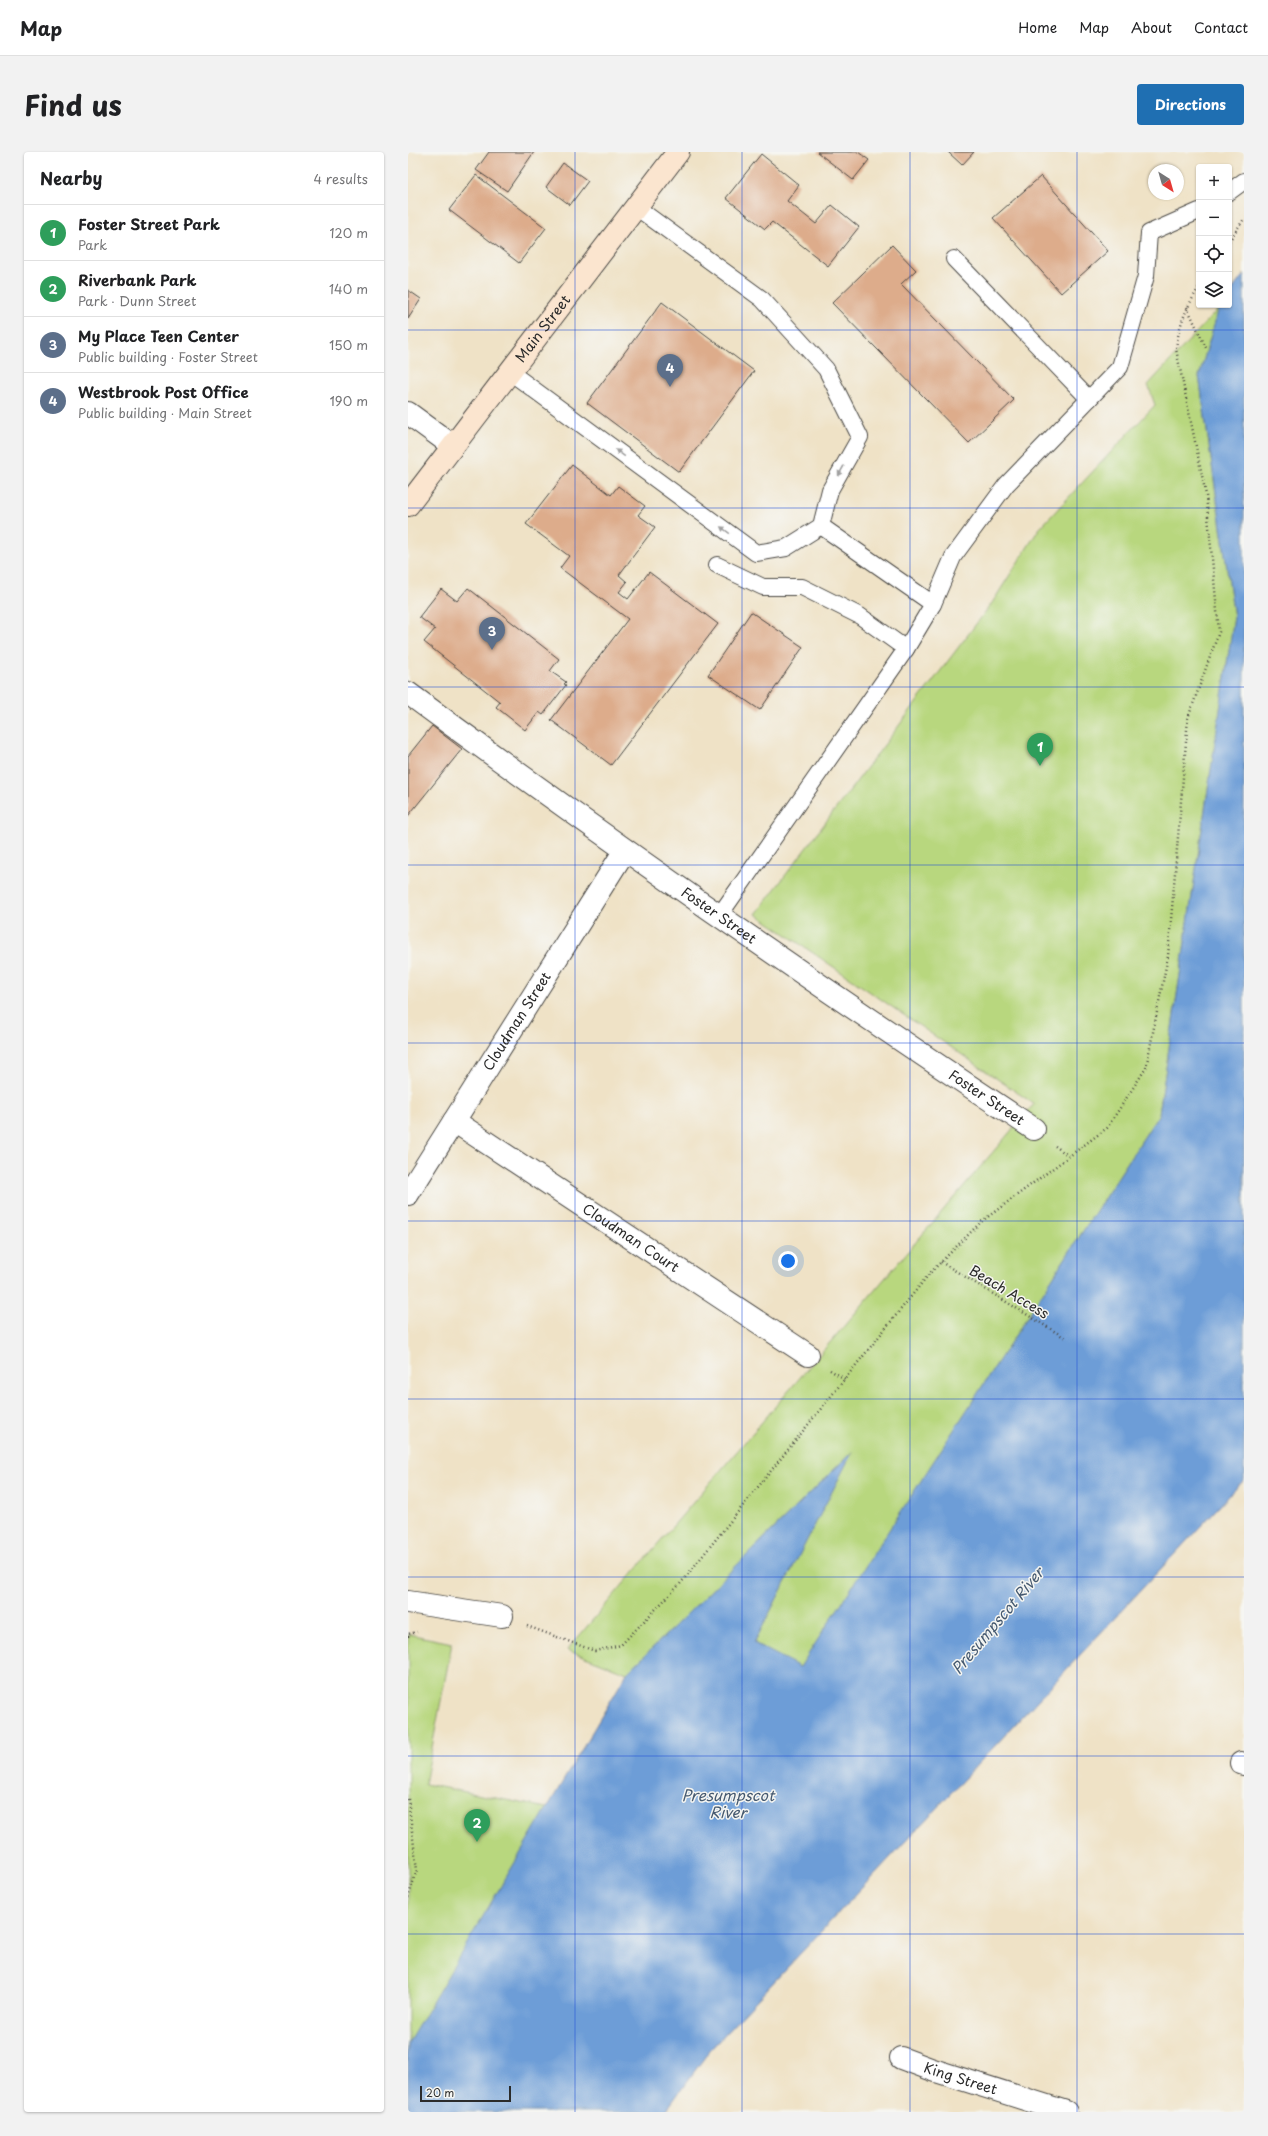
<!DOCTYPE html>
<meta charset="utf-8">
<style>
:root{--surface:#fff;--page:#f2f2f2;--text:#202124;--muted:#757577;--line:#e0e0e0;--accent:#1f6fb2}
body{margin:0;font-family:"Playpen Sans",sans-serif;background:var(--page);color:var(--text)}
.controls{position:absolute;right:12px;top:12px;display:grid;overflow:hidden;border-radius:4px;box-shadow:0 1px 3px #0004}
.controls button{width:36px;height:36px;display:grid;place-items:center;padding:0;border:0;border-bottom:1px solid var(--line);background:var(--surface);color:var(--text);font:20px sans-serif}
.compass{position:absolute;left:740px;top:12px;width:36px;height:36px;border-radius:50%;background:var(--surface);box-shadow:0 1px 3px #0004;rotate:143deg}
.scale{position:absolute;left:12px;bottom:10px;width:91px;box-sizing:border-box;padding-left:4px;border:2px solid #2b2b2b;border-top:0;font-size:11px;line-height:14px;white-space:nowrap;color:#2b2b2b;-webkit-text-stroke:3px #f6f6f2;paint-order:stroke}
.you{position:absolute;left:380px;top:1109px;width:14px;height:14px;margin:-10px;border:3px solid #fff;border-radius:50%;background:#1a73e8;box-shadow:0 0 0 6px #1a73e833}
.badge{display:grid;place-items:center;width:26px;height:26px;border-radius:50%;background:var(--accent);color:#fff;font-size:13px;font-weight:700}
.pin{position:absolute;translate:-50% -33px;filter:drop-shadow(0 1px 2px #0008)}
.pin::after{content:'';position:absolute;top:21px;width:14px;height:12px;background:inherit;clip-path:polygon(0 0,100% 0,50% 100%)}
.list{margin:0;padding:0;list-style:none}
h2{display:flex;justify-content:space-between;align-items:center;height:52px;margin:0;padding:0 16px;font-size:17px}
h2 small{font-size:13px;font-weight:400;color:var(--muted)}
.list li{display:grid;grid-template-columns:26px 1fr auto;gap:12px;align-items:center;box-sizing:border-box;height:56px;padding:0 16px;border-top:1px solid var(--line)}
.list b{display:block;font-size:15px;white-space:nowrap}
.list p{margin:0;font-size:13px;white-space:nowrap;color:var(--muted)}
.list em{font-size:13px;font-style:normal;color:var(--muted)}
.icon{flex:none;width:22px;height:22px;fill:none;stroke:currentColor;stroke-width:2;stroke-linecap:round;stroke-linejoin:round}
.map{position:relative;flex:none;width:836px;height:1960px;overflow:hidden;border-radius:4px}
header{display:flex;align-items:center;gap:24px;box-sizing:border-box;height:56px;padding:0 20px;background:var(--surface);border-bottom:1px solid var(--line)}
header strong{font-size:19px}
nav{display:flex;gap:22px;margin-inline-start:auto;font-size:14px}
.intro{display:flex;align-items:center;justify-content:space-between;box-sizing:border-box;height:96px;padding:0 24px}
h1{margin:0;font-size:28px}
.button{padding:10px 18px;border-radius:4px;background:var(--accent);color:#fff;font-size:14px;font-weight:700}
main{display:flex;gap:24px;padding:0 24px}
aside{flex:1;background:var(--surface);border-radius:4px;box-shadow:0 1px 3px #0004}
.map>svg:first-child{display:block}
.green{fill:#b8d77e;stroke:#728154}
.water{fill:#6d9dd7;stroke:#4c6481}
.building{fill:#ddac8b}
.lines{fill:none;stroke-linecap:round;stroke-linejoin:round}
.lane-casing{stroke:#484642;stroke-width:18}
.street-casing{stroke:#484642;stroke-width:24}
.secondary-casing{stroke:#484642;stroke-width:24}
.path{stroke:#484642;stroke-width:2.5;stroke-dasharray:1 3;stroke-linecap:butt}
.lane{stroke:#fff;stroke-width:16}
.street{stroke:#fff;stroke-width:22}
.secondary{stroke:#fbe5cf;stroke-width:22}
.oneway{fill:#a0a0a0}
.grid{fill:none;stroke:#1d4ed8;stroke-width:1;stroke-opacity:0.55}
.labels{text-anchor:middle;stroke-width:3;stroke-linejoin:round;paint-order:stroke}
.street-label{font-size:14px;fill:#2b2b2b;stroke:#f6f6f2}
.water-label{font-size:15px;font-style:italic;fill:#455970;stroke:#f6f6f2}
</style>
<header>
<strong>Map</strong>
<nav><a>Home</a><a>Map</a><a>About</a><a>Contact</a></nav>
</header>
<div class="intro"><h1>Find us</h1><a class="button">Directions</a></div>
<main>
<aside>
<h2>Nearby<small>4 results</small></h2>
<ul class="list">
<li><span class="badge" style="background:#2e9e5b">1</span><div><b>Foster Street Park</b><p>Park</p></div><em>120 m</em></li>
<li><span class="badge" style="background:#2e9e5b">2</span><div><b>Riverbank Park</b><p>Park · Dunn Street</p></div><em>140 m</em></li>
<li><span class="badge" style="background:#5c6f8a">3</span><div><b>My Place Teen Center</b><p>Public building · Foster Street</p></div><em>150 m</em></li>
<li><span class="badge" style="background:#5c6f8a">4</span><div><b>Westbrook Post Office</b><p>Public building · Main Street</p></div><em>190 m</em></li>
</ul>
</aside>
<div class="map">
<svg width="836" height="1960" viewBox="0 0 836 1960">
<rect width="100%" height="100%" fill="#f6f6f2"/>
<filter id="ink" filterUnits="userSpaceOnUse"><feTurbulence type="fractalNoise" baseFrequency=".025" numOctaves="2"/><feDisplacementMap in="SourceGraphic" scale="8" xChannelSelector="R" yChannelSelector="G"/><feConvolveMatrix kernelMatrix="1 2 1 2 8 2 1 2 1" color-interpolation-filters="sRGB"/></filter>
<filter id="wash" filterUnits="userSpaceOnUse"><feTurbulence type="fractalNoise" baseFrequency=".012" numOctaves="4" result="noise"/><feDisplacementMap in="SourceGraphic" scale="16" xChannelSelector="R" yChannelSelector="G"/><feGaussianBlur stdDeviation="0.9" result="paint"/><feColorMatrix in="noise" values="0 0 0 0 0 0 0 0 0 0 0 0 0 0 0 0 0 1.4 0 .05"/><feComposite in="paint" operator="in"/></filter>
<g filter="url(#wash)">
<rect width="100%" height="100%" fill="#efe2c6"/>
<g class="green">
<path d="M 811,156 L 791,224 L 826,465 L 751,962 L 392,1516 L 346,1491 L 444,1300 L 219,1521 L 159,1498 L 626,952 L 348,762 L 584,451 L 631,377 L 747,253 L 740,233 Z"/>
<path d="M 0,1482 L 44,1491 L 17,1632 L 159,1660 L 0,1906 Z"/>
</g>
<path class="water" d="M 836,122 L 836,1328 L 302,1898 L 257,1960 L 0,1960 L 0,1891 L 219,1521 L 445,1299 L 346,1491 L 392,1515 L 751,962 L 826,465 L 791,224 L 811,156 L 813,153 L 821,153 L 821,142 Z"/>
<g id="blocks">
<g class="building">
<path d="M 81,0 L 126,0 L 99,39 L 68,18 Z"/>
<path d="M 409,0 L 450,0 L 461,8 L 445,28 Z"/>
<path d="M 540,0 L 566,0 L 554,13 Z"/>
<path d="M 353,2 L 391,33 L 379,49 L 408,72 L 424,53 L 451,75 L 420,114 L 364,70 L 357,77 L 318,46 Z"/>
<path d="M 155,11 L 180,29 L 162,53 L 138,35 Z"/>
<path d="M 68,23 L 138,76 L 111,111 L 41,58 Z"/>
<path d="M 633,24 L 700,99 L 653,141 L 585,66 Z"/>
<path d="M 484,93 L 508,118 L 493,132 L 606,248 L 561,291 L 424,151 Z"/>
<path d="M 0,138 L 13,147 L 0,167 Z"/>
<path d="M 254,150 L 346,219 L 271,320 L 179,251 Z"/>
<path d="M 164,313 L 203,343 L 210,334 L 237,354 L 230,363 L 247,375 L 211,423 L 219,430 L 211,440 L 220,447 L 241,420 L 310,472 L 203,613 L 143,568 L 220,467 L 152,416 L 161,404 L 118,372 Z"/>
<path d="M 60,436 L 151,507 L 142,519 L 158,530 L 156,532 L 158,533 L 135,563 L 131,560 L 117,578 L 88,555 L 92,550 L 16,490 L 27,477 L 11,465 L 33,437 L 49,449 Z"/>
<path d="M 343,460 L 395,495 L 352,558 L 300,523 Z"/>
<path d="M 24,574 L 54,597 L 0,664 L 0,604 Z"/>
</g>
</g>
</g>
<g filter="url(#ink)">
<use href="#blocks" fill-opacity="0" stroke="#484642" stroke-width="1"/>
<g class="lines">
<defs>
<g id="lane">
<path d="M 821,40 L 836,29"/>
<path d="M 546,107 L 681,247"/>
<path d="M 102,220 L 348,401 L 378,396 L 413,374 L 422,338 L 452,285 L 418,217 L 354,147 L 228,55"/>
<path d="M 413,374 L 525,452 L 498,497"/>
<path d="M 309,413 L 355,435 L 394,435 L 452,464 L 498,497 L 311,764"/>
<path d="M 525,452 L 545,405 L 598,333 L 712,215 L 738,124 L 741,81 L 791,59"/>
</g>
<g id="street">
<path d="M 0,261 L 45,294"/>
<path id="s1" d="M 0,541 C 205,692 414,837 626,977"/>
<path id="s2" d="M 46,969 L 400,1203"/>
<path id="s3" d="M 0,1042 L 217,698"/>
<path d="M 0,1450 L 94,1464"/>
<path d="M 833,1611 L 836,1612"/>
<path id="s4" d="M 493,1906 L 525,1918 L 658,1960"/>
</g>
<g id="secondary">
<path id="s5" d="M 0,353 L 270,0"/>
</g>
</defs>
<use href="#lane" class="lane-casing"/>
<use href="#street" class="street-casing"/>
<use href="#secondary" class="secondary-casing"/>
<g class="path">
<path d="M 821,89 L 836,67"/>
<path d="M 779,155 L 799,198"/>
<path d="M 647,994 L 661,1004"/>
<path d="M 533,1110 L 659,1187"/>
<path d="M 422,1218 L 437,1227"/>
<path d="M 119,1474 L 187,1499 L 213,1493 L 272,1432 L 522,1121 L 573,1070 L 699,976 L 738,916 L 760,804 L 780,566 L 811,480 L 798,343 L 768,197 C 771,172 778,157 791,135"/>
<path d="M 0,1485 L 0,1482 L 9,1480"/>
<path d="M 0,1647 L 9,1718 L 0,1746"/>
</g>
<use href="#lane" class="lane"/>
<use href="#street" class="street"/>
<use href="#secondary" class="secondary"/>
</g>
<defs><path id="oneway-solid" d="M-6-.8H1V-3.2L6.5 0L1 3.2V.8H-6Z"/></defs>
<g class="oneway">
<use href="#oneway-solid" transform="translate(212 301) rotate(-144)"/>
<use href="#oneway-solid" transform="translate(433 319) rotate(119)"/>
<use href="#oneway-solid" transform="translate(317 378) rotate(-144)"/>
</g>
</g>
<path class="grid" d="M 167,0 L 167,1960M 334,0 L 334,1960M 502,0 L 502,1960M 669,0 L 669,1960M 0,178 L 836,178M 0,356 L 836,356M 0,535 L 836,535M 0,713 L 836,713M 0,891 L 836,891M 0,1069 L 836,1069M 0,1247 L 836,1247M 0,1425 L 836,1425M 0,1604 L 836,1604M 0,1782 L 836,1782"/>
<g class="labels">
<g class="street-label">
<text dy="5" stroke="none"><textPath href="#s5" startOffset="222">Main Street</textPath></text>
<text dy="5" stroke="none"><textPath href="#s1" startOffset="382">Foster Street</textPath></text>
<text dy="5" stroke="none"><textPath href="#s3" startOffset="204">Cloudman Street</textPath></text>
<text dy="5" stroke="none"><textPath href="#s1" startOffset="706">Foster Street</textPath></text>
<text dy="5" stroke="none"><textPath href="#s2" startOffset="212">Cloudman Court</textPath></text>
<text transform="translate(601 1140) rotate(31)" y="5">Beach Access</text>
<text dy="5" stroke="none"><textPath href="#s4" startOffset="63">King Street</textPath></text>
</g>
<g class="water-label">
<text transform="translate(590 1469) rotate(-50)" y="5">Presumpscot River</text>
<text x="320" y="1649">Presumpscot<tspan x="320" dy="17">River</tspan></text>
</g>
</g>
</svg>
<div class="controls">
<button>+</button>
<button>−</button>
<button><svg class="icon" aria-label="locate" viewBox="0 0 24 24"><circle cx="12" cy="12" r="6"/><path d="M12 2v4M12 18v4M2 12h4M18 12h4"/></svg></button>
<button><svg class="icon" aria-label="layers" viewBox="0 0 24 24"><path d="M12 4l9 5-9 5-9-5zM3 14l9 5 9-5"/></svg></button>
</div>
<svg class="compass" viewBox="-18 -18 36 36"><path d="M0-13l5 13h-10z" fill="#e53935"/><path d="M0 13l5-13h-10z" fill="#757577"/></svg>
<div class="scale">20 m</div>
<div class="you"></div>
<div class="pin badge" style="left:632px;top:614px;background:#2e9e5b">1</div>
<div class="pin badge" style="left:69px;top:1690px;background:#2e9e5b">2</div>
<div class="pin badge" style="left:84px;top:498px;background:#5c6f8a">3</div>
<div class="pin badge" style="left:262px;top:235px;background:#5c6f8a">4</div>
</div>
</main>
